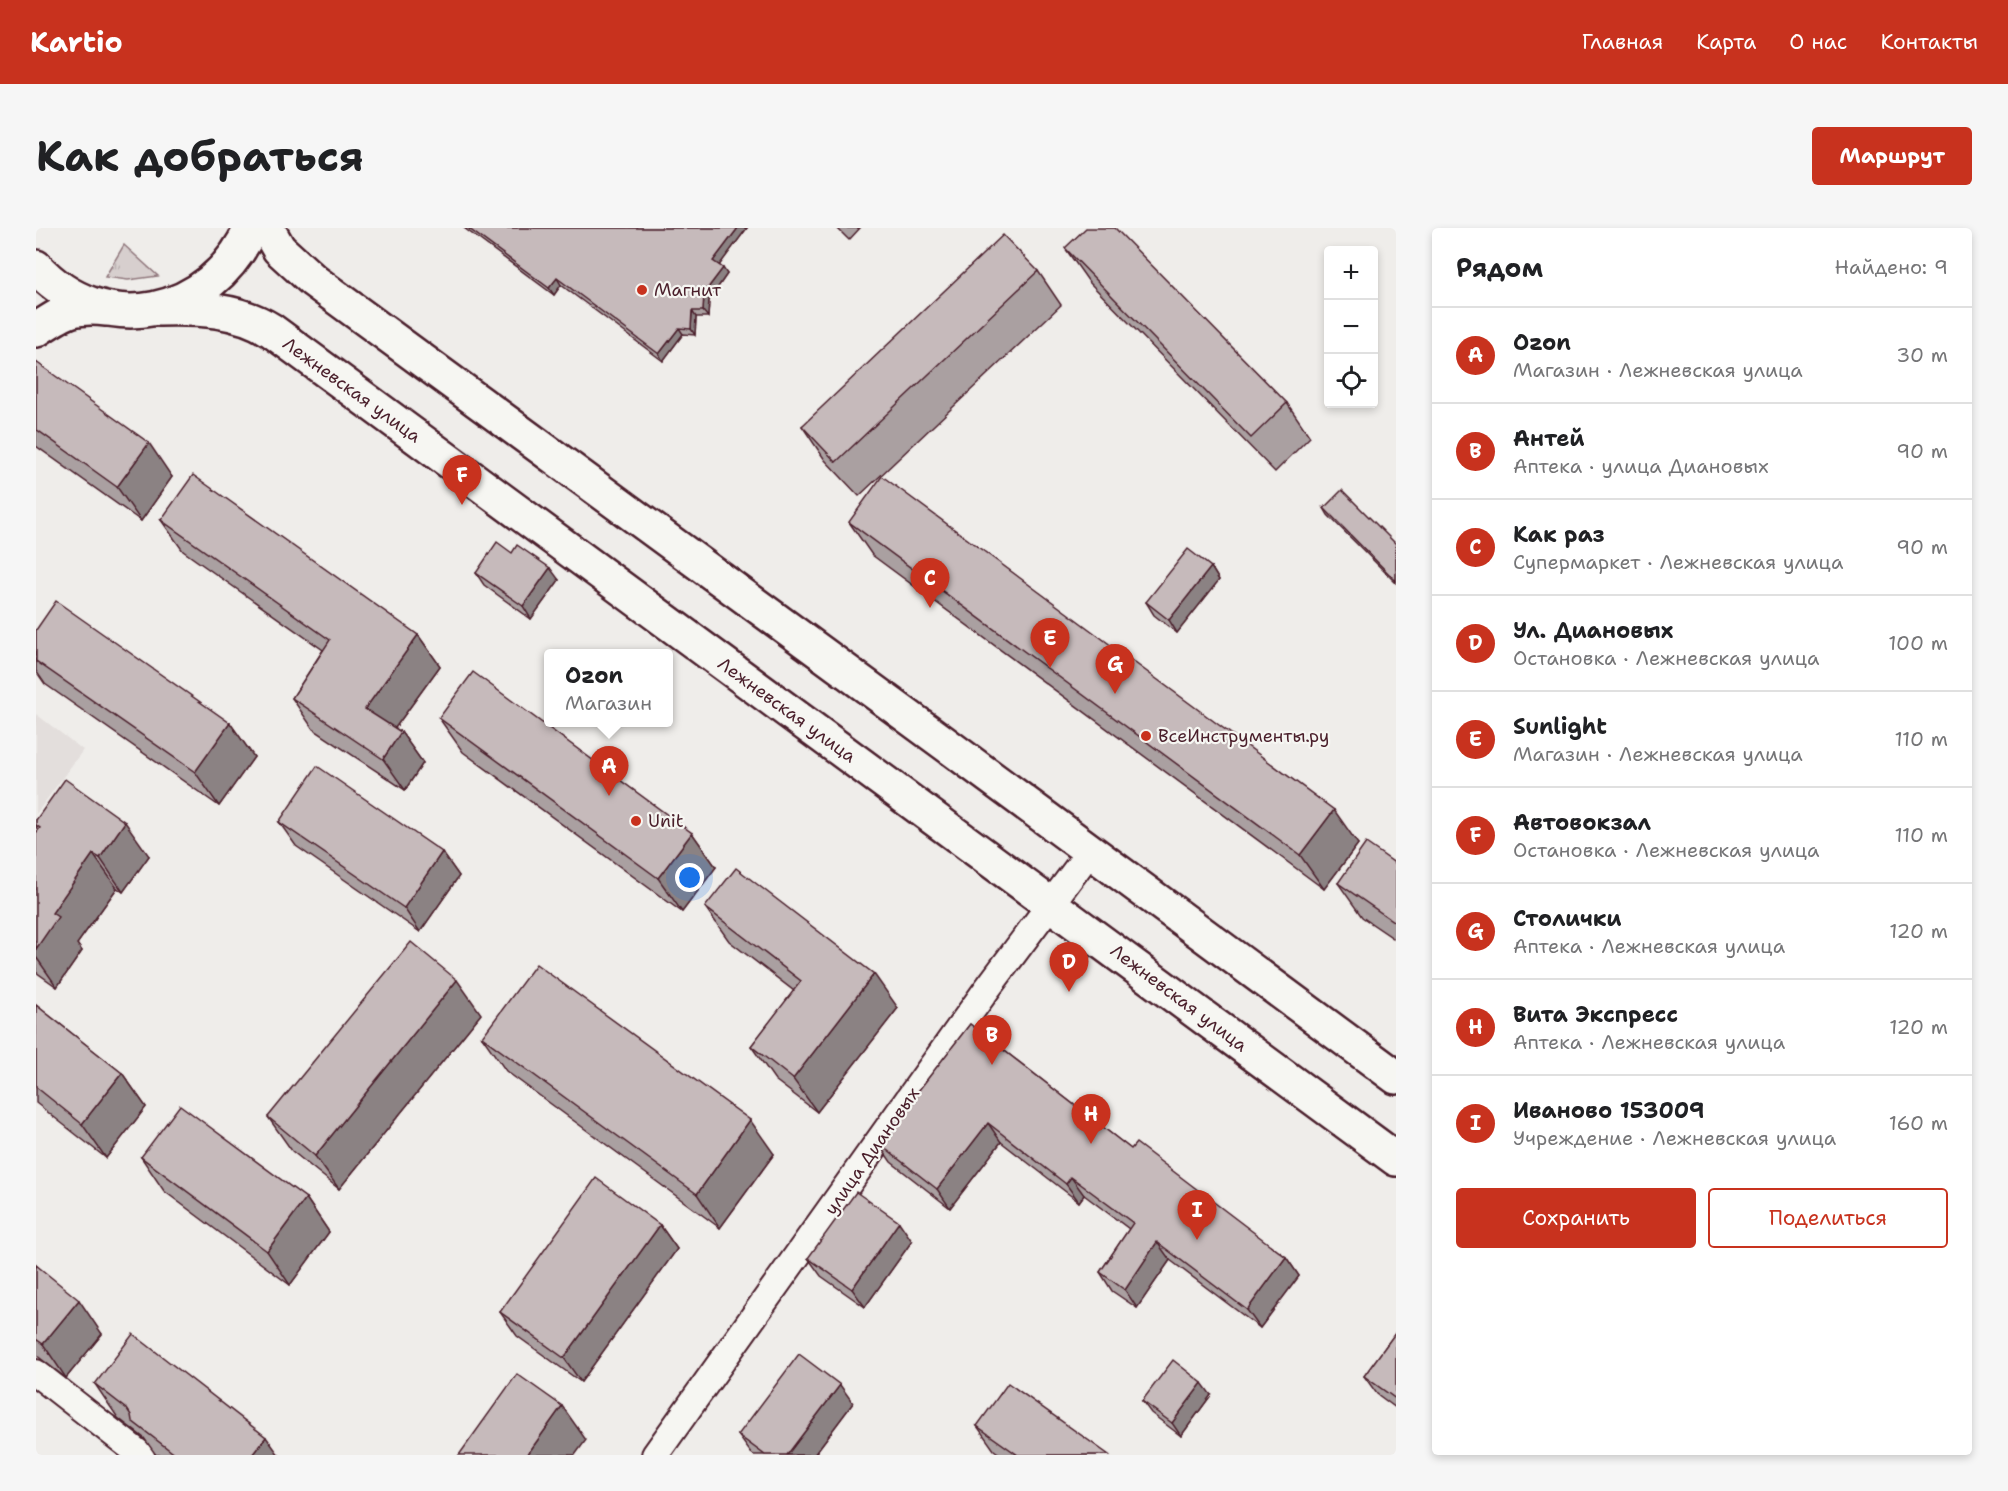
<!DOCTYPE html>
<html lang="ru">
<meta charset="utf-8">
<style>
:root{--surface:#fff;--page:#f6f6f6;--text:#202124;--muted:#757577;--line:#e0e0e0;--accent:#c8321e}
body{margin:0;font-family:"Shantell Sans",sans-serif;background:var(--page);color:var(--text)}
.controls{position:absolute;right:18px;top:18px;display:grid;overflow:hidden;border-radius:6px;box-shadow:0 3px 9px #0003}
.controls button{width:54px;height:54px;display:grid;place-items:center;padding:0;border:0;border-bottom:2px solid var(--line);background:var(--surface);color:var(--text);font:30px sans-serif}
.you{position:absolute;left:654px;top:650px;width:21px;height:21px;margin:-15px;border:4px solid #fff;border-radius:50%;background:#1a73e8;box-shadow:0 0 0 9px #1a73e833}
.badge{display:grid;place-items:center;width:39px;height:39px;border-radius:50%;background:var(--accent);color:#fff;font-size:20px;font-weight:700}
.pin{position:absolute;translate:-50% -50px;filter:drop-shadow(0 2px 3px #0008)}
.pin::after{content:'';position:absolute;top:32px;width:21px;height:18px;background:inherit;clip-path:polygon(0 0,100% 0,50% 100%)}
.popup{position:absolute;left:508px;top:421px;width:129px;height:78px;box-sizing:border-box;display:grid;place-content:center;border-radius:6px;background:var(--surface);filter:drop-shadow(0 2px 4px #0005);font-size:20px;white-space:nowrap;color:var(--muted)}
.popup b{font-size:22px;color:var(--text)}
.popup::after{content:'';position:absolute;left:50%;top:100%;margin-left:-12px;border:12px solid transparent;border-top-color:var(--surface)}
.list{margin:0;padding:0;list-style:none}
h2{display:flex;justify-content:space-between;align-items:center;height:78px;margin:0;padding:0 24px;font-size:26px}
h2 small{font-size:20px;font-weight:400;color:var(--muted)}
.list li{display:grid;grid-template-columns:39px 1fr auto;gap:18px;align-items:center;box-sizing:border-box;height:96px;padding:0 24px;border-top:2px solid var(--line)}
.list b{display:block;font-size:22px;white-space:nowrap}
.list p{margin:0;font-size:20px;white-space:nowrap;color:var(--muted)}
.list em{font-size:20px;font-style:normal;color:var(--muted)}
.actions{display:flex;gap:12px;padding:18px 24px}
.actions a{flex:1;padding:14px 0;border:2px solid var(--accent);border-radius:6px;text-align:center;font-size:21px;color:var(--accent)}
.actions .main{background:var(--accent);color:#fff}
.icon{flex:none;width:33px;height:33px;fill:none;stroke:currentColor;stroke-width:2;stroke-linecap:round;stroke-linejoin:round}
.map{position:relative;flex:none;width:1360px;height:1227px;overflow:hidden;border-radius:6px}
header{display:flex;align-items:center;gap:36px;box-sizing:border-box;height:84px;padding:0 30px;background:var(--accent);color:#fff}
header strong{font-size:28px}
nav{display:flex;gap:33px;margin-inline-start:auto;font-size:21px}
.intro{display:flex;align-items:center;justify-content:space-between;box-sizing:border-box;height:144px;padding:0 36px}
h1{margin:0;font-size:42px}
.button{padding:15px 27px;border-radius:6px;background:var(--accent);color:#fff;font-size:21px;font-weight:700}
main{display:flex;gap:36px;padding:0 36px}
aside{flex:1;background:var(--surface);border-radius:6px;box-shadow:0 3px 9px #0003}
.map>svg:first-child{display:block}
.built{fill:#e3dedc}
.grass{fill:url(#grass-tufts);stroke:#90777c;stroke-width:1.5}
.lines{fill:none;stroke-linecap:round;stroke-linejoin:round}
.minor-casing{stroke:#4a1f2b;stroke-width:30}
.major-casing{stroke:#4a1f2b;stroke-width:38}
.highway-casing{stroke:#4a1f2b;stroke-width:38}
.minor{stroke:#f6f6f2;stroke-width:26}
.major{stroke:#f6f6f2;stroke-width:33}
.highway{stroke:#f6f6f2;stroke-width:33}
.wall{fill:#aaa0a1;stroke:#4a1f2b;stroke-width:1.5}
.shaded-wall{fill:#8b8283;stroke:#4a1f2b;stroke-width:1.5}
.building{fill:#c6babb;stroke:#4a1f2b;stroke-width:1.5}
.poi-dot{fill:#c8321e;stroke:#f6f6f2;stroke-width:2}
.labels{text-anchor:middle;stroke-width:4.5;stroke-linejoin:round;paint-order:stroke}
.poi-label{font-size:18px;fill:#4a1f2b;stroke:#f6f6f2;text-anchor:start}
.street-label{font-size:18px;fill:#4a1f2b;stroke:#f6f6f2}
</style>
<header>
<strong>Kartio</strong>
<nav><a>Главная</a><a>Карта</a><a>О нас</a><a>Контакты</a></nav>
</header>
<div class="intro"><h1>Как добраться</h1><a class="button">Маршрут</a></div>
<main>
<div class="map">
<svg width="1360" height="1227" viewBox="0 0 1360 1227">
<defs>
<pattern id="grass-tufts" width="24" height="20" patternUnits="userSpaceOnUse" patternTransform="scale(1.5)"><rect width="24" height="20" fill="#d7cfce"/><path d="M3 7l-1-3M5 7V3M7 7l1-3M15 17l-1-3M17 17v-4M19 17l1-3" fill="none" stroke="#bab1b1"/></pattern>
</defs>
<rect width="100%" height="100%" fill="#efedea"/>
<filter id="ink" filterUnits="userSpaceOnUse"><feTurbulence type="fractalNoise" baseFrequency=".0167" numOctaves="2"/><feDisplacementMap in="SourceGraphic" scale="12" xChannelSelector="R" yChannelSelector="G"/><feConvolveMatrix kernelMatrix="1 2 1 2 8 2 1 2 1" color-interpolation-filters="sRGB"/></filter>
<g filter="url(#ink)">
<path class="built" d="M 0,486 L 47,522 L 0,586 Z"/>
<path class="grass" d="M 88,17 L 122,48 L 92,52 L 69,49 Z"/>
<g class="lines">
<defs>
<g id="minor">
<path d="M 0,1145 L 105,1227"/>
<path d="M 619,1227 L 951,761 L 1055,622"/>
</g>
<path id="major" d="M 0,102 C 28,84 36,77 71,81"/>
<g id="highway">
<path d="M 231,0 L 243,21 L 278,53 C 639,319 1001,581 1360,849"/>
<path d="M 0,39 C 68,113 175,89 215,0"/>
<path d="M 123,81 C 162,80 202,81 235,102 L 1360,931"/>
</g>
</defs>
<use href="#minor" class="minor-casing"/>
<use href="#major" class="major-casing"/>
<use href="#highway" class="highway-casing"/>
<use href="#minor" class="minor"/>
<use href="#major" class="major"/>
<use href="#highway" class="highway"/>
</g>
<g class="wall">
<path d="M 428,0 L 711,0 L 683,37 L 691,46 L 673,72 L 672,89 L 660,89 L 659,107 L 647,106 L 627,133 L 525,57 L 518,67 Z"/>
<path d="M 801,0 L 824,0 L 813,12 Z"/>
<path d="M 1029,20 L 1251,175 L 1274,209 L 1239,244 L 1053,54 Z"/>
<path d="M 1002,43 L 1025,77 L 823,268 L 789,232 L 766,198 Z"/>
<path d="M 0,134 L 136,249 L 105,293 L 0,218 Z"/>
<path d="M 1288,280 L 1360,316 L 1360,355 L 1292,287 Z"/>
<path d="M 125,292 L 382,407 L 404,438 L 359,500 L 365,504 L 387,535 L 369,562 L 277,501 L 256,470 L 287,422 L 147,323 Z"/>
<path d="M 813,294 L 1322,616 L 1288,661 L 836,327 Z"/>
<path d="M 476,325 L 523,352 L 495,391 L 448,357 L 440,345 Z"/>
<path d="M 1175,339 L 1183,352 L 1141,405 L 1118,387 L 1110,374 Z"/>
<path d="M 0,402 L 194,495 L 218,529 L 183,578 L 9,456 L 0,443 Z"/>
<path d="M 403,490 L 656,605 L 680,639 L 646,684 L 427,524 Z"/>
<path d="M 0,592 L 113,628 L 87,664 L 81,660 L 41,716 L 46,723 L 21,759 L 0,744 L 0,605 L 2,602 L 0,599 Z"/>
<path d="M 243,594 L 406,624 L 423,648 L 384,704 L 260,618 Z"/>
<path d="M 1360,636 L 1360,712 L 1326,689 L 1302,655 Z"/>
<path d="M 669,679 L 862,780 L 781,884 L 739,852 L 715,818 L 758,763 L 693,713 Z"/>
<path d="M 0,777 L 86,845 L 110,879 L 70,930 L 0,875 Z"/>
<path d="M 445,786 L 303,961 L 256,923 L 232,889 Z"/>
<path d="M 934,796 L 1095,921 L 1250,1029 L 1263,1048 L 1224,1100 L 1134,1032 L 1101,1080 L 1076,1063 L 1064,1044 L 1093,1001 L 1048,967 L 1043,974 L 965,914 L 914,980 L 855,934 L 842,915 Z"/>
<path d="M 446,809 L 738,926 L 684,1000 L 470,843 Z"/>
<path d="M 105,929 L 270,970 L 293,1004 L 254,1057 L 128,963 Z"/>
<path d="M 624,997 L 641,1021 L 545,1154 L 481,1108 L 464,1084 Z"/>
<path d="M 876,1013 L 829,1079 L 785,1048 L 772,1030 Z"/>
<path d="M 0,1037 L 66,1106 L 30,1150 L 0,1127 Z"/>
<path d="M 1360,1104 L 1360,1180 L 1341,1166 L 1328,1148 Z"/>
<path d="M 59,1156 L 243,1227 L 120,1227 L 108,1210 L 82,1190 Z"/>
<path d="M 1175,1167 L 1145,1208 L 1115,1185 L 1106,1173 Z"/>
<path d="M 817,1175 L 778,1227 L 718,1227 L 715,1225 L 702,1207 Z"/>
<path d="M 941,1198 L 1073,1227 L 965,1227 L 958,1222 Z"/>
</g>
<g class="shaded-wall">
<path d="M 702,0 L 711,0 L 682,39 L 677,33 Z"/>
<path d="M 687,40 L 691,46 L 673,72 L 672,89 L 667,83 L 668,65 Z"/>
<path d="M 521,50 L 525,57 L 518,67 L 513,60 Z"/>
<path d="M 656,83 L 660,89 L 659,107 L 655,101 Z"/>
<path d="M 643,100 L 647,106 L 627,133 L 623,126 Z"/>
<path d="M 113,215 L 136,249 L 105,293 L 81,259 Z"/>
<path d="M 1175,339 L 1183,352 L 1141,405 L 1133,392 Z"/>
<path d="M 514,340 L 523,352 L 495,391 L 487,378 Z"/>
<path d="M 382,407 L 404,438 L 351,511 L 329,481 Z"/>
<path d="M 194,495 L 218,529 L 183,578 L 159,544 Z"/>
<path d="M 365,504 L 387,535 L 369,562 L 347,531 Z"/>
<path d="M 1298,582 L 1322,616 L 1288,661 L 1264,627 Z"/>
<path d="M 89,594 L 113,628 L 87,664 L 64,630 Z"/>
<path d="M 656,605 L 680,639 L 646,684 L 622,650 Z"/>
<path d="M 406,624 L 423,648 L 384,704 L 368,680 Z"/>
<path d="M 57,626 L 81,660 L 41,716 L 46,723 L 21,759 L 0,729 L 0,721 L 16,685 Z"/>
<path d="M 838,746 L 862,780 L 781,884 L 757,851 Z"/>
<path d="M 421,752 L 445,786 L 303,961 L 279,928 Z"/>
<path d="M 86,845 L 110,879 L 70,930 L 46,896 Z"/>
<path d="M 714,892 L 738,926 L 684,1000 L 661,966 Z"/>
<path d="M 952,895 L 965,914 L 914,980 L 901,961 Z"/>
<path d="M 1035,949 L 1048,967 L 1043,974 L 1030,956 Z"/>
<path d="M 270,970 L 293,1004 L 254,1057 L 231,1023 Z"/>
<path d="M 863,994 L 876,1013 L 829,1079 L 816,1061 Z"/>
<path d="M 624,997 L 641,1021 L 545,1154 L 528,1130 Z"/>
<path d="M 1121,1014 L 1134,1032 L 1101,1080 L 1089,1062 Z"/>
<path d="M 1250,1029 L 1263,1048 L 1224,1100 L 1211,1082 Z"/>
<path d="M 43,1072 L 66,1106 L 30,1150 L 7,1116 Z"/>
<path d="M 1166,1155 L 1175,1167 L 1145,1208 L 1136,1195 Z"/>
<path d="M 804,1157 L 817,1175 L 778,1227 L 751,1227 Z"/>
<path d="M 526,1178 L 550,1212 L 539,1227 L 491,1227 Z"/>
<path d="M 230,1209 L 243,1227 L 216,1227 Z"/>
</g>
<g class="building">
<path d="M 432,0 L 702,0 L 677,33 L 687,40 L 668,65 L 667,83 L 656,83 L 655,101 L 643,100 L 623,126 L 521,50 L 513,60 Z"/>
<path d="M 1050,0 L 1079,0 L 1251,175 L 1215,210 L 1029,20 Z"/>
<path d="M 967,7 L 1002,43 L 800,234 L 766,198 Z"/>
<path d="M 0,134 L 113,215 L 81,259 L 0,201 Z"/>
<path d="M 157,247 L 382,407 L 329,481 L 365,504 L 347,531 L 256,470 L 294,412 L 125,292 Z"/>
<path d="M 846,248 L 1298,582 L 1264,627 L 813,294 Z"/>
<path d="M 1306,262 L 1360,316 L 1360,353 L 1288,280 Z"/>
<path d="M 461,314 L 476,325 L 481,317 L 514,340 L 487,378 L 440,345 Z"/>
<path d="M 1152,321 L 1175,339 L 1133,392 L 1110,374 Z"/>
<path d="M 20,373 L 194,495 L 159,544 L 0,433 L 0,402 Z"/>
<path d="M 437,444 L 656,605 L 622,650 L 403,490 Z"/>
<path d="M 281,538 L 406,624 L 368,680 L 243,594 Z"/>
<path d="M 29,551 L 89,594 L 64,630 L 57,626 L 16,685 L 22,689 L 0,721 L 0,605 L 4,600 L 0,597 L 0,592 Z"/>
<path d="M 1330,615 L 1360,636 L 1360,695 L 1302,655 Z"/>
<path d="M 700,640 L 838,746 L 757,851 L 715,818 L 765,753 L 669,679 Z"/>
<path d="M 375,714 L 421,752 L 279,928 L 232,889 Z"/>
<path d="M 500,736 L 714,892 L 661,966 L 446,809 Z"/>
<path d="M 0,777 L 86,845 L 46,896 L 0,859 Z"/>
<path d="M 934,796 L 1095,921 L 1100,915 L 1250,1029 L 1211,1082 L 1121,1014 L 1089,1062 L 1064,1044 L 1097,995 L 1035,949 L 1030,956 L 952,895 L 901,961 L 842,915 Z"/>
<path d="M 144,877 L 270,970 L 231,1023 L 105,929 Z"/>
<path d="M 560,950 L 624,997 L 528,1130 L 464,1084 Z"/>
<path d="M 820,964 L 863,994 L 816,1061 L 772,1030 Z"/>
<path d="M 0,1037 L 43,1072 L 7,1116 L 0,1111 Z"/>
<path d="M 1360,1104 L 1360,1171 L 1328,1148 Z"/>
<path d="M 97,1106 L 230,1209 L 216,1227 L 140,1227 L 96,1193 L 95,1187 L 91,1181 L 59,1156 Z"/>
<path d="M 763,1126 L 804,1157 L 751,1227 L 729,1227 L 702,1207 Z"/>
<path d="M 1137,1132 L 1166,1155 L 1136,1195 L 1106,1173 Z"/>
<path d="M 481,1146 L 526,1178 L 491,1227 L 423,1227 Z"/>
<path d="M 972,1155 L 1073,1227 L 982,1227 L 941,1198 Z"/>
</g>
</g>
<g class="poi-dot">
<circle cx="606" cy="62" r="6"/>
<circle cx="1110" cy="508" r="6"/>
<circle cx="600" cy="593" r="6"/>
</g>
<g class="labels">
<g class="poi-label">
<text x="618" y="68">Магнит</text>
<text x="1122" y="514">ВсеИнструменты.ру</text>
<text x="612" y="599">Unit</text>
</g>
<g class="street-label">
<text transform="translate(316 162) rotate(36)" y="6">Лежневская улица</text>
<text transform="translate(751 482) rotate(36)" y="6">Лежневская улица</text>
<text transform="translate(1143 770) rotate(37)" y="6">Лежневская улица</text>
<text transform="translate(836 923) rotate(-55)" y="6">улица Диановых</text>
</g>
</g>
</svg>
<div class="controls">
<button>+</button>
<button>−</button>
<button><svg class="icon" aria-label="locate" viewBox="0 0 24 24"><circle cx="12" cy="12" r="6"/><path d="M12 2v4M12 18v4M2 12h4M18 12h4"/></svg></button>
</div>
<div class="you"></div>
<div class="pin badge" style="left:573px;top:568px">A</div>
<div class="popup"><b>Ozon</b>Магазин</div>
<div class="pin badge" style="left:956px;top:837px">B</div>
<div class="pin badge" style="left:894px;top:380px">C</div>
<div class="pin badge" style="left:1033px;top:764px">D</div>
<div class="pin badge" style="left:1014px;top:440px">E</div>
<div class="pin badge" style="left:426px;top:277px">F</div>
<div class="pin badge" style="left:1079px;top:466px">G</div>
<div class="pin badge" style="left:1055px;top:916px">H</div>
<div class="pin badge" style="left:1161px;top:1012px">I</div>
</div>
<aside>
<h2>Рядом<small>Найдено: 9</small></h2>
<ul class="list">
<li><span class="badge">A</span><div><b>Ozon</b><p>Магазин · Лежневская улица</p></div><em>30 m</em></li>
<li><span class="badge">B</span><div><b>Антей</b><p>Аптека · улица Диановых</p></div><em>90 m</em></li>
<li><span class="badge">C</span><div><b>Как раз</b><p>Супермаркет · Лежневская улица</p></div><em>90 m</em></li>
<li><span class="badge">D</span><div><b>Ул. Диановых</b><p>Остановка · Лежневская улица</p></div><em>100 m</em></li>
<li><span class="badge">E</span><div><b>Sunlight</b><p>Магазин · Лежневская улица</p></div><em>110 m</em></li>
<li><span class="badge">F</span><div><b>Автовокзал</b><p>Остановка · Лежневская улица</p></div><em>110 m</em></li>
<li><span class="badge">G</span><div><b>Столички</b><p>Аптека · Лежневская улица</p></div><em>120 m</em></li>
<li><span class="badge">H</span><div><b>Вита Экспресс</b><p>Аптека · Лежневская улица</p></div><em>120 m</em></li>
<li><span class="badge">I</span><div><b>Иваново 153009</b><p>Учреждение · Лежневская улица</p></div><em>160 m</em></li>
</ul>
<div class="actions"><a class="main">Сохранить</a><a>Поделиться</a></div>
</aside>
</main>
